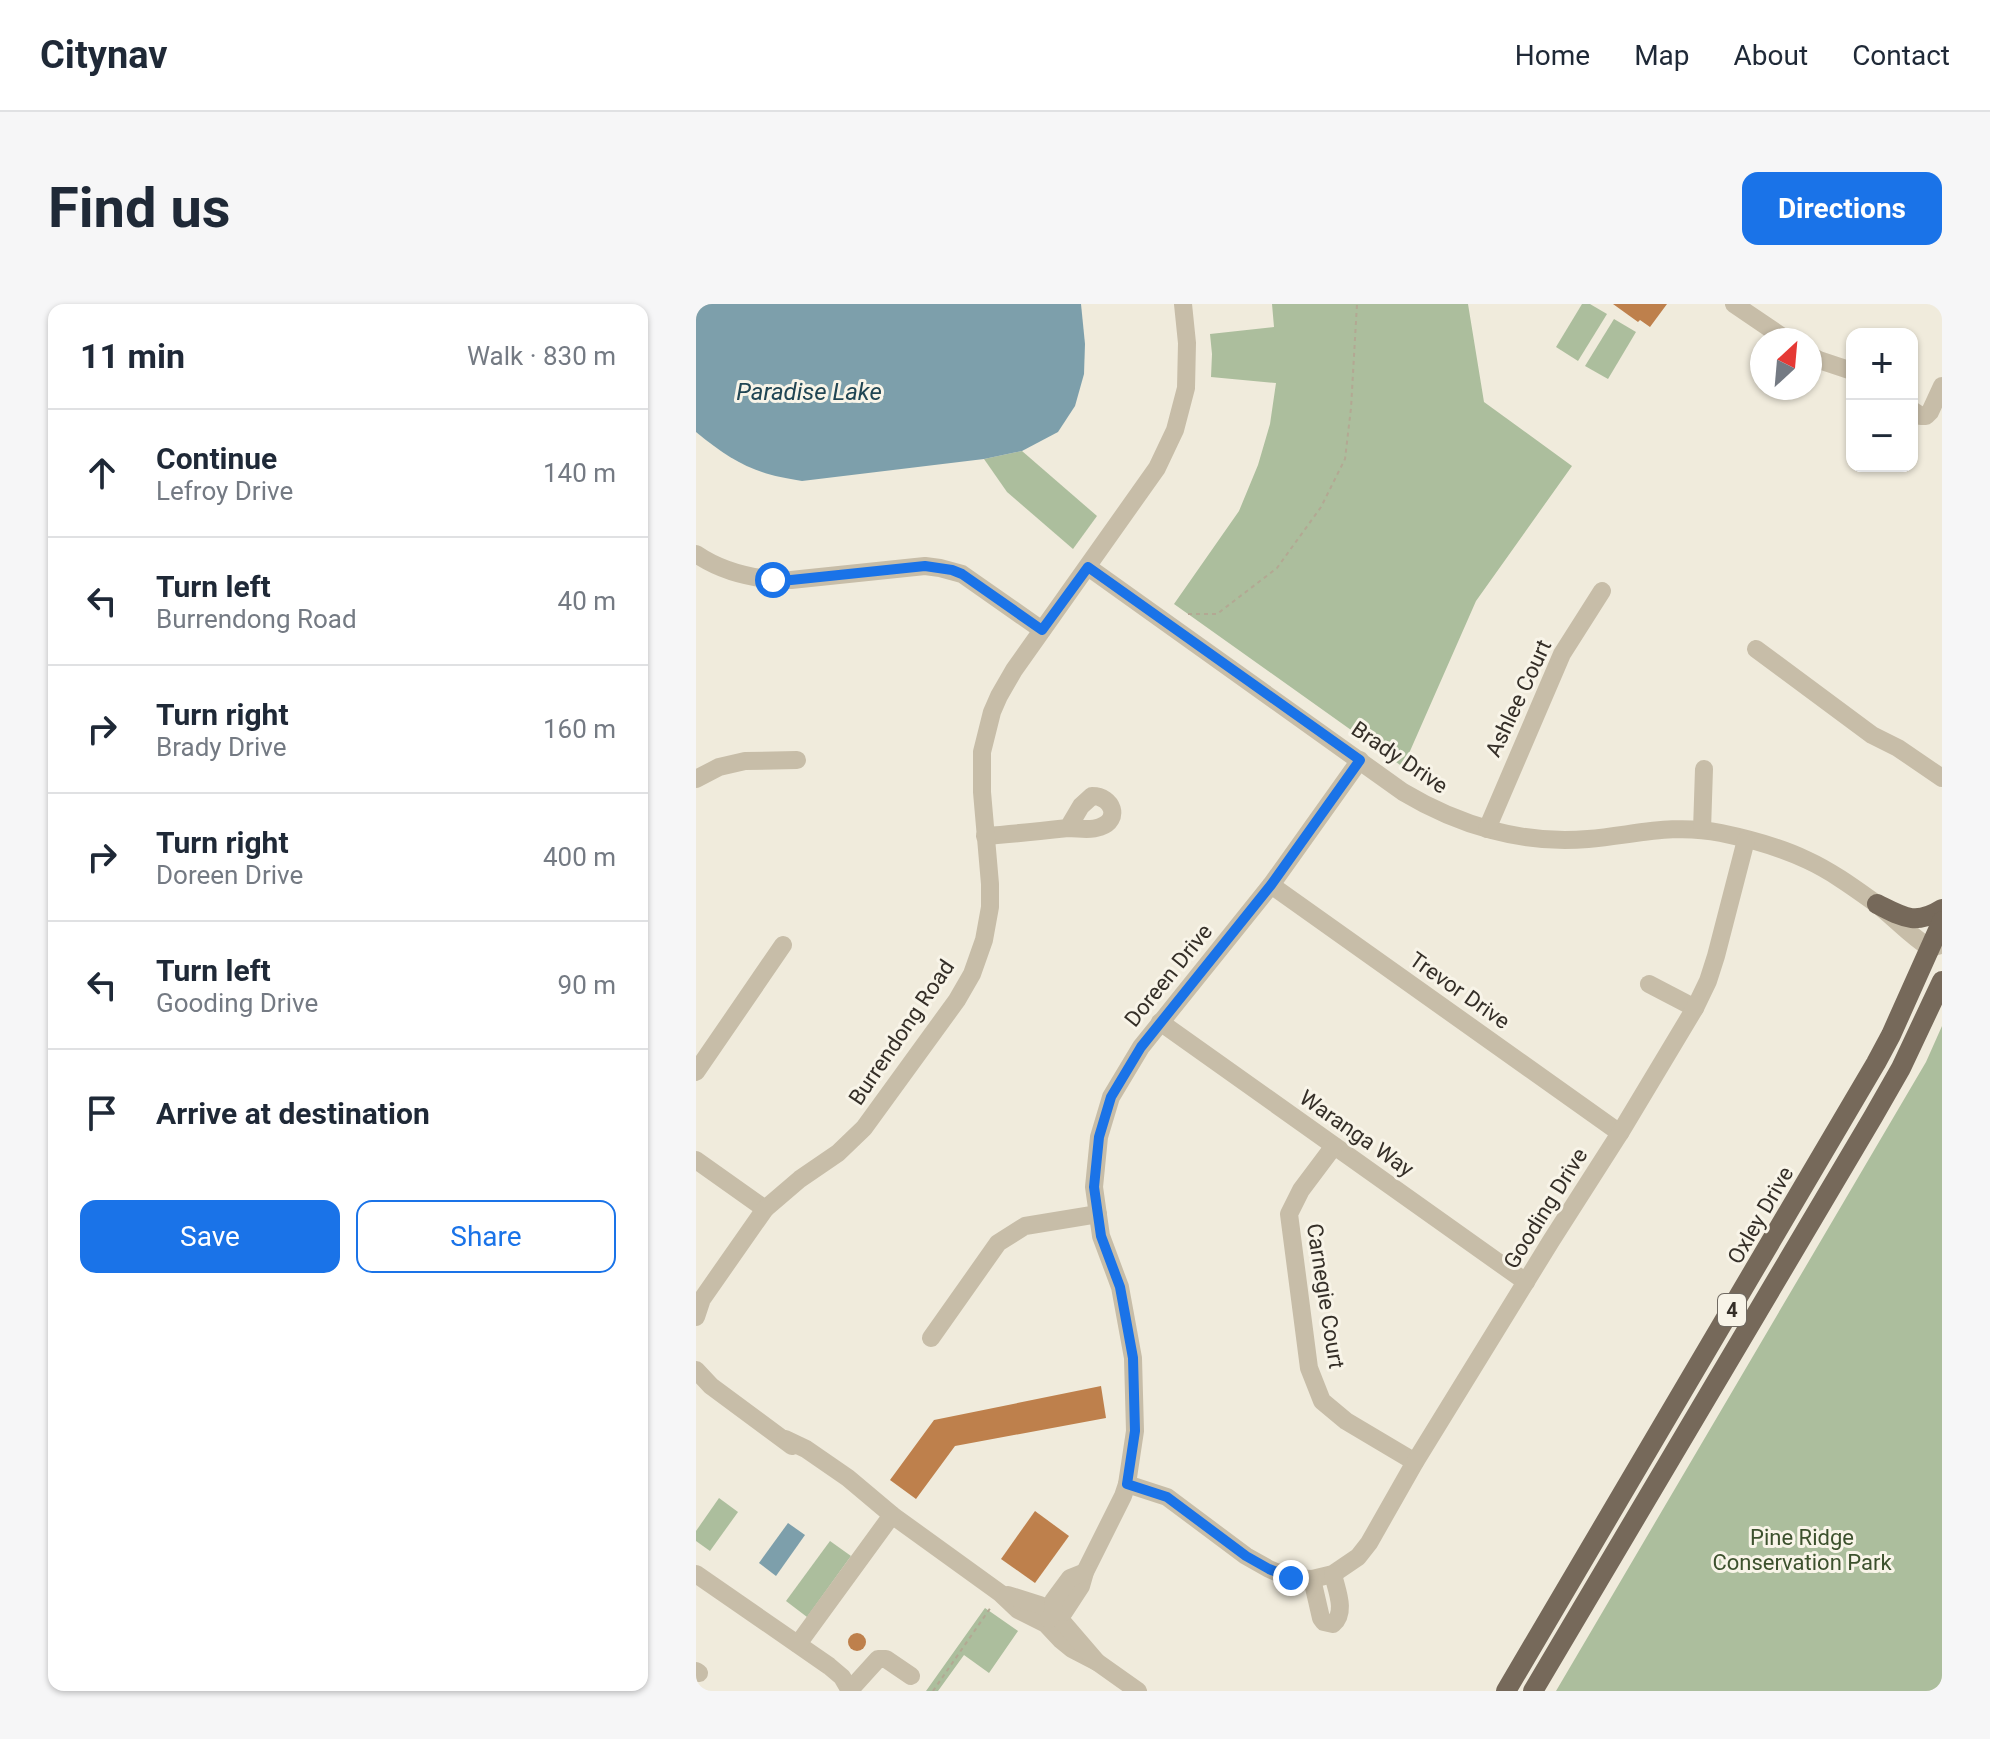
<!DOCTYPE html>
<meta charset="utf-8">
<style>
:root{--surface:#fff;--page:#f6f6f7;--text:#1f2937;--muted:#747a83;--line:#e0e1e3;--accent:#1a73e8}
body{margin:0;font-family:Roboto,sans-serif;background:var(--page);color:var(--text)}
.controls{position:absolute;right:24px;top:24px;display:grid;overflow:hidden;border-radius:16px;box-shadow:0 2px 6px #0004}
.controls button{width:72px;height:72px;display:grid;place-items:center;padding:0;border:0;border-bottom:2px solid var(--line);background:var(--surface);color:var(--text);font:40px sans-serif}
.compass{position:absolute;left:1054px;top:24px;width:72px;height:72px;border-radius:50%;background:var(--surface);box-shadow:0 2px 6px #0004;rotate:26deg}
.stop{position:absolute;width:24px;height:24px;margin:-18px;border:6px solid #1a73e8;border-radius:50%;background:#fff}
.stop.end{background:#1a73e8;border-color:#fff;box-shadow:0 2px 8px #0008}
.list{margin:0;padding:0;list-style:none}
h2{display:flex;justify-content:space-between;align-items:center;height:104px;margin:0;padding:0 32px;font-size:34px}
h2 small{font-size:26px;font-weight:400;color:var(--muted)}
.list li{display:grid;grid-template-columns:52px 1fr auto;gap:24px;align-items:center;box-sizing:border-box;height:128px;padding:0 32px;border-top:2px solid var(--line)}
.list b{display:block;font-size:30px;white-space:nowrap}
.list p{margin:0;font-size:26px;white-space:nowrap;color:var(--muted)}
.list em{font-size:26px;font-style:normal;color:var(--muted)}
.actions{display:flex;gap:16px;padding:24px 32px}
.actions a{flex:1;padding:18px 0;border:2px solid var(--accent);border-radius:16px;text-align:center;font-size:28px;color:var(--accent)}
.actions .main{background:var(--accent);color:#fff}
.icon{flex:none;width:44px;height:44px;fill:none;stroke:currentColor;stroke-width:2;stroke-linecap:round;stroke-linejoin:round}
.map{position:relative;flex:none;width:1246px;height:1387px;overflow:hidden;border-radius:16px}
header{display:flex;align-items:center;gap:48px;box-sizing:border-box;height:112px;padding:0 40px;background:var(--surface);border-bottom:2px solid var(--line)}
header strong{font-size:38px}
nav{display:flex;gap:44px;margin-inline-start:auto;font-size:28px}
.intro{display:flex;align-items:center;justify-content:space-between;box-sizing:border-box;height:192px;padding:0 48px}
h1{margin:0;font-size:56px}
.button{padding:20px 36px;border-radius:16px;background:var(--accent);color:#fff;font-size:28px;font-weight:700}
main{display:flex;gap:48px;padding:0 48px}
aside{flex:1;background:var(--surface);border-radius:16px;box-shadow:0 2px 6px #0004}
.map>svg:first-child{display:block}
.green{fill:#acbe9d}
.water{fill:#7d9fab}
.building{fill:#be804c}
.lines{fill:none;stroke-linecap:round;stroke-linejoin:round}
.path{stroke:#b3a893;stroke-width:2;stroke-dasharray:4 4;stroke-linecap:butt}
.minor{stroke:#c7bda8;stroke-width:18}
.major{stroke:#76695a;stroke-width:20}
.route{stroke:#1a73e8;stroke-width:10}
.labels{text-anchor:middle;stroke-width:6;stroke-linejoin:round;paint-order:stroke}
.shield{fill:#f8f4e8;stroke:#706a62;stroke-width:2}
.shield-label{font-size:20px;font-weight:bold;fill:#352f28}
.street-label{font-size:22px;fill:#352f28;stroke:#f8f4e8}
.park-label{font-size:22px;fill:#3c512d;stroke:#f8f4e8}
.water-label{font-size:24px;font-style:italic;fill:#204553;stroke:#f8f4e8}
</style>
<header>
<strong>Citynav</strong>
<nav><a>Home</a><a>Map</a><a>About</a><a>Contact</a></nav>
</header>
<div class="intro"><h1>Find us</h1><a class="button">Directions</a></div>
<main>
<aside>
<h2>11 min<small>Walk · 830 m</small></h2>
<ul class="list">
<li><svg class="icon" aria-label="ahead" viewBox="0 0 24 24"><path d="M12 20V5M6 11l6-6 6 6"/></svg><div><b>Continue</b><p>Lefroy Drive</p></div><em>140 m</em></li>
<li><svg class="icon" aria-label="left" viewBox="0 0 24 24"><path d="M17 20v-9H6M10 6l-5 5 5 5"/></svg><div><b>Turn left</b><p>Burrendong Road</p></div><em>40 m</em></li>
<li><svg class="icon" aria-label="right" viewBox="0 0 24 24"><path d="M7 20v-9h11M14 6l5 5-5 5"/></svg><div><b>Turn right</b><p>Brady Drive</p></div><em>160 m</em></li>
<li><svg class="icon" aria-label="right" viewBox="0 0 24 24"><path d="M7 20v-9h11M14 6l5 5-5 5"/></svg><div><b>Turn right</b><p>Doreen Drive</p></div><em>400 m</em></li>
<li><svg class="icon" aria-label="left" viewBox="0 0 24 24"><path d="M17 20v-9H6M10 6l-5 5 5 5"/></svg><div><b>Turn left</b><p>Gooding Drive</p></div><em>90 m</em></li>
<li><svg class="icon" aria-label="arrive" viewBox="0 0 24 24"><path d="M6 21V4h12l-3 4 3 4H6"/></svg><div><b>Arrive at destination</b></div></li>
</ul>
<div class="actions"><a class="main">Save</a><a>Share</a></div>
</aside>
<div class="map">
<svg width="1246" height="1387" viewBox="0 0 1246 1387">
<rect width="100%" height="100%" fill="#f0ebdc"/>
<g class="green">
<path d="M 576,0 L 772,0 L 788,98 L 876,162 L 780,297 L 707,463 L 478,300 L 543,207 L 562,161 L 574,120 L 580,79 L 515,73 L 516,50 L 514,30 L 578,23 Z"/>
<path d="M 886,0 L 894,0 L 911,10 L 882,57 L 860,43 Z"/>
<path d="M 918,15 L 940,28 L 912,75 L 889,62 Z"/>
<path d="M 326,147 L 401,212 L 377,245 L 311,188 L 288,155 Z"/>
<path d="M 1246,722 L 1246,1387 L 860,1387 L 1230,758 Z"/>
<path d="M 23,1194 L 42,1208 L 14,1247 L 0,1237 L 0,1227 Z"/>
<path d="M 134,1237 L 155,1252 L 111,1313 L 90,1297 Z"/>
<path d="M 289,1304 L 322,1327 L 293,1369 L 268,1351 L 242,1387 L 230,1387 Z"/>
</g>
<g class="water">
<path d="M 0,0 L 385,0 L 389,40 L 388,70 L 379,102 L 362,128 L 326,147 L 288,155 L 106,177 C 58,170 37,158 0,128 Z"/>
<path d="M 92,1219 L 109,1231 L 80,1272 L 63,1259 Z"/>
</g>
<g class="building">
<path d="M 917,0 L 971,0 L 954,23 L 944,16 L 942,18 Z"/>
<path d="M 405,1082 L 410,1114 L 259,1142 L 220,1195 L 194,1176 L 238,1116 Z"/>
<path d="M 339,1207 L 373,1232 L 339,1279 L 305,1255 Z"/>
<circle cx="161" cy="1338" r="9"/>
</g>
<g class="lines">
<g class="path">
<path d="M 492,310 L 521,310 L 581,264 L 625,203 L 649,155 L 655,104 L 661,0"/>
<path d="M 237,1387 L 295,1303"/>
</g>
<g class="minor">
<path d="M 1038,0 L 1091,36"/>
<path d="M 1114,51 L 1123,56 L 1156,67"/>
<path d="M 1216,106 L 1225,112 L 1230,112 L 1234,108 L 1246,82"/>
<path d="M 0,250 C 28,269 62,276 95,276 L 229,262 L 244,264 L 266,270 L 346,326"/>
<path d="M 392,263 L 707,488 C 762,521 827,541 892,535 C 939,531 977,519 1025,529 C 1054,535 1084,543 1111,556 C 1135,567 1157,583 1178,598 C 1198,613 1213,631 1234,644 L 1245,641"/>
<path d="M 1060,345 L 1176,431 L 1202,444 L 1246,474"/>
<path d="M 0,475 L 23,463 L 49,457 L 101,456"/>
<path d="M 791,525 L 866,350 L 906,287"/>
<path d="M 1006,526 L 1008,465"/>
<path d="M 289,532 C 317,530 345,527 372,524 C 383,524 394,527 404,523 C 425,516 417,492 396,492 L 385,502 L 372,524"/>
<path d="M 575,581 L 924,829"/>
<path d="M 953,680 L 999,704"/>
<path d="M 464,718 L 830,978"/>
<path d="M 0,768 L 87,641"/>
<path d="M 638,842 L 605,886 L 593,910 L 613,1064 L 626,1097 L 650,1117 L 719,1158"/>
<path d="M 0,856 L 69,905"/>
<path d="M 0,1013 L 6,995 L 69,905 L 104,875 L 142,849 L 168,824 L 261,696 L 276,670 L 288,636 L 294,603 L 294,580 L 286,488 L 286,448 L 296,408 L 303,392 L 318,366 L 461,164 L 479,126 L 490,84 L 491,39 L 487,0"/>
<path d="M 235,1034 L 302,939 L 329,922 L 402,910"/>
<path d="M 0,1066 L 15,1082 L 96,1142"/>
<path d="M 89,1135 L 110,1145 L 152,1174 L 196,1211 L 304,1289 L 322,1306 L 350,1320 L 365,1336 L 376,1345 L 401,1358"/>
<path d="M 431,1180 L 471,1193 L 550,1252 L 573,1265 L 595,1274 L 616,1275 L 637,1270 L 662,1253 L 673,1239 L 719,1158 L 855,937 L 924,829 L 999,704 L 1012,677 L 1020,652 L 1050,536"/>
<path d="M 0,1270 L 133,1362 L 146,1373 L 153,1385"/>
<path d="M 616,1275 L 625,1314 L 628,1318 L 637,1320 C 651,1308 640,1285 637,1270"/>
<path d="M 312,1291 L 344,1301 L 358,1308 L 401,1358 L 442,1387"/>
<path d="M 358,1308 L 368,1308 L 385,1282 L 389,1268 L 427,1192 L 431,1180 L 439,1127 L 437,1054 L 424,983 L 405,932 L 398,883 L 403,833 L 415,793 L 445,743 L 575,581 L 664,456"/>
<path d="M 353,1315 L 358,1308 L 357,1297 L 374,1274 L 389,1268"/>
<path d="M 102,1340 L 196,1211"/>
<path d="M 0,1367 L 3,1369"/>
<path d="M 153,1387 L 182,1355 L 190,1355 L 215,1372"/>
</g>
<g class="major">
<path d="M 1181,600 C 1207,613 1219,622 1246,605"/>
<path d="M 810,1387 L 1180,759 L 1195,731 L 1246,617"/>
<path d="M 837,1387 L 1177,813 L 1205,764 L 1246,677"/>
</g>
</g>
<g class="lines">
<path class="route" d="M 77,276 L 95,276 L 229,262 L 256,266 L 266,270 L 346,326 L 392,263 L 664,456 L 575,581 L 445,743 L 415,793 L 403,833 L 398,883 L 405,932 L 424,983 L 437,1054 L 439,1127 L 431,1180 L 471,1193 L 550,1252 L 573,1265 L 595,1274"/>
</g>
<g class="labels">
<rect class="shield" x="1022" y="990" width="28" height="32" rx="6"/>
<g class="shield-label">
<text x="1036" y="1013">4</text>
</g>
<g class="street-label">
<text transform="translate(822 394) rotate(-65)" y="8">Ashlee Court</text>
<text transform="translate(704 453) rotate(34)" y="8">Brady Drive</text>
<text transform="translate(472 671) rotate(-51)" y="8">Doreen Drive</text>
<text transform="translate(764 686) rotate(35)" y="8">Trevor Drive</text>
<text transform="translate(205 728) rotate(-56)" y="8">Burrendong Road</text>
<text transform="translate(661 829) rotate(35)" y="8">Waranga Way</text>
<text transform="translate(849 904) rotate(-58)" y="8">Gooding Drive</text>
<text transform="translate(1064 911) rotate(-60)" y="8">Oxley Drive</text>
<text transform="translate(630 992) rotate(81)" y="8">Carnegie Court</text>
</g>
<g class="park-label">
<text x="1106" y="1241">Pine Ridge<tspan x="1106" dy="25">Conservation Park</tspan></text>
</g>
<g class="water-label">
<text x="113" y="96">Paradise Lake</text>
</g>
</g>
</svg>
<div class="controls">
<button>+</button>
<button>−</button>
</div>
<svg class="compass" viewBox="-18 -18 36 36"><path d="M0-13l5 13h-10z" fill="#e53935"/><path d="M0 13l5-13h-10z" fill="#747a83"/></svg>
<div class="stop" style="left:77px;top:276px"></div>
<div class="stop end" style="left:595px;top:1274px"></div>
</div>
</main>
